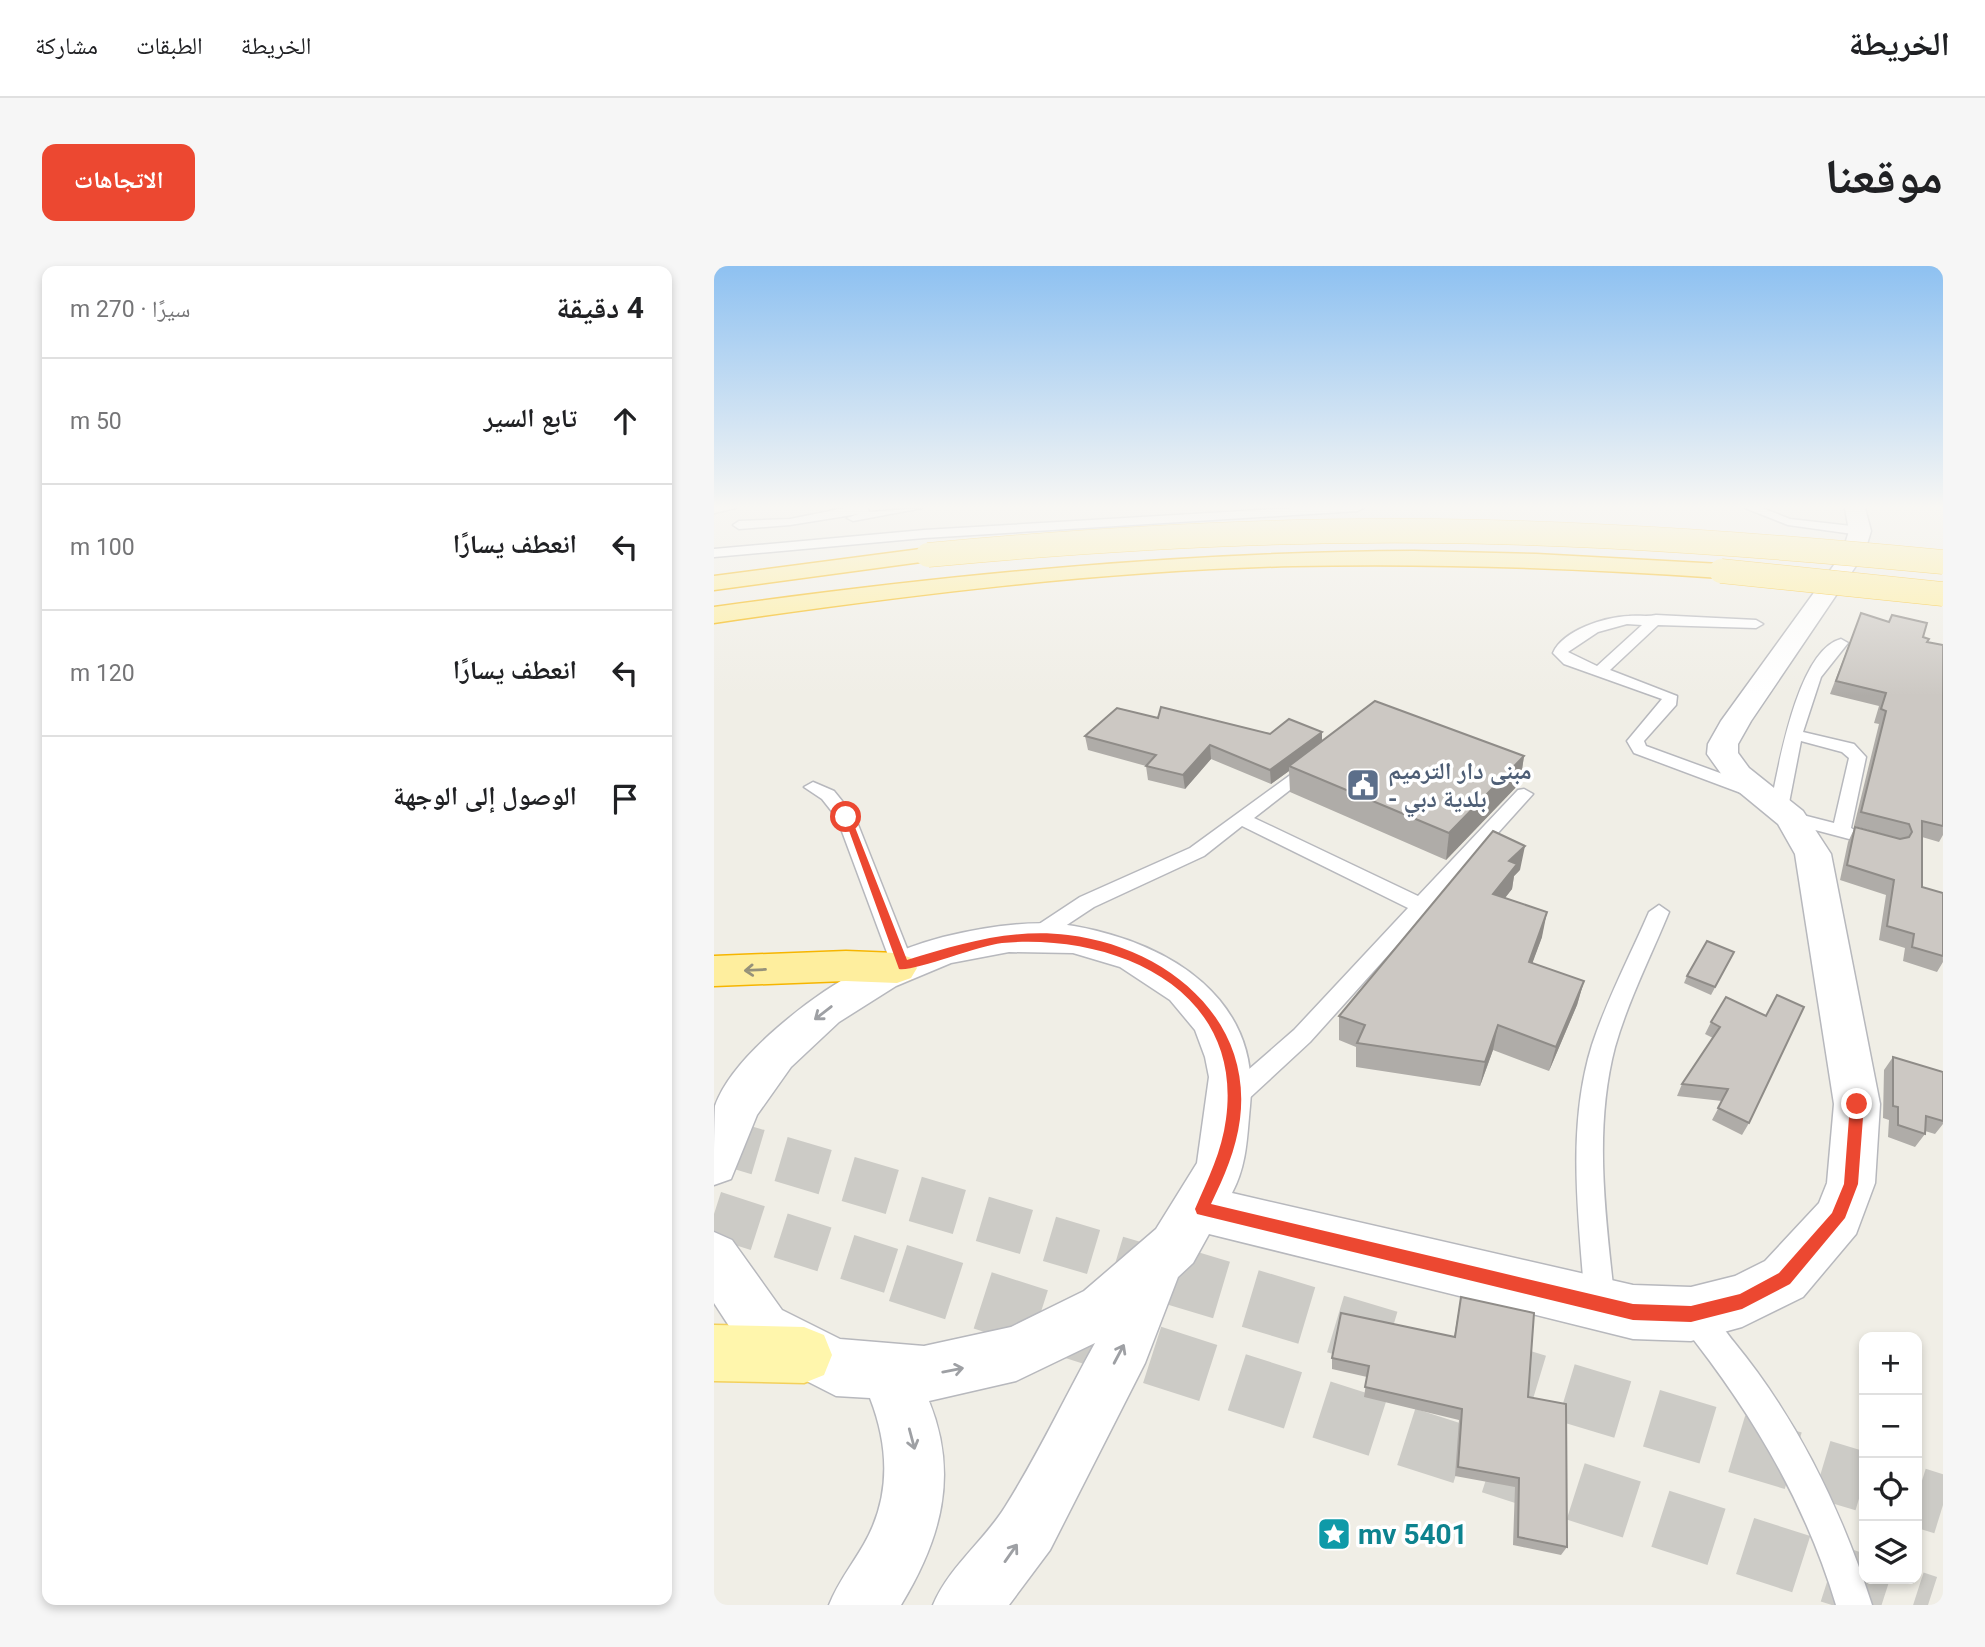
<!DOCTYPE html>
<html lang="ar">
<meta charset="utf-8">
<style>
:root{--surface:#fff;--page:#f6f6f6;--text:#202124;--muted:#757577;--line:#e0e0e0;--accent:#ec4831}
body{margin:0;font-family:Roboto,"Noto Naskh Arabic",sans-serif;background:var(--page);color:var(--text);direction:rtl}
.controls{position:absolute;right:21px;bottom:21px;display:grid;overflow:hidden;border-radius:14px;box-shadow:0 4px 10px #0003}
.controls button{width:63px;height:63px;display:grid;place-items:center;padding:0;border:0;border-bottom:2px solid var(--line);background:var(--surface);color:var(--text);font:35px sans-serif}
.stop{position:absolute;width:21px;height:21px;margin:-16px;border:5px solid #ec4831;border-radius:50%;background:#fff}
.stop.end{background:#ec4831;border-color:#fff;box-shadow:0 2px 7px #0008}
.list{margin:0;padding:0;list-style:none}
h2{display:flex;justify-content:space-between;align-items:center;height:91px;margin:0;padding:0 28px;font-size:30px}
h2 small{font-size:23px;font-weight:400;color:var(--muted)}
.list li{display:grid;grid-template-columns:46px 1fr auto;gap:21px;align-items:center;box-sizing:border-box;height:126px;padding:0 28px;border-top:2px solid var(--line)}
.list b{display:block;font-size:26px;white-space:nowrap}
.list em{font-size:23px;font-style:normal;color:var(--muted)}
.icon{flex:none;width:38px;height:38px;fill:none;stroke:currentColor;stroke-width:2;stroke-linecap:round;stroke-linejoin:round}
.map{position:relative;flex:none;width:1229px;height:1339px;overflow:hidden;direction:ltr;border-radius:14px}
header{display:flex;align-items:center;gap:42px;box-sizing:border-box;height:98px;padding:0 35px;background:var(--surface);border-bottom:2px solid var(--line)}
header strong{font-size:33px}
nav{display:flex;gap:38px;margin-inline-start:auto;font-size:24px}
.intro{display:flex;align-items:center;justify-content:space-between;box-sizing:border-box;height:168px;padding:0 42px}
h1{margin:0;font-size:49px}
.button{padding:18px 32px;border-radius:14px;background:var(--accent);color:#fff;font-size:24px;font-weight:700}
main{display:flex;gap:42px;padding:0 42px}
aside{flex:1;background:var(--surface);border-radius:14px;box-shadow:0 4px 10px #0003}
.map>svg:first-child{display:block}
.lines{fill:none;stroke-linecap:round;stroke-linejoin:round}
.primary-tunnel-far1{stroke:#cccbc6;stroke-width:46;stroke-dasharray:46 24;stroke-linecap:butt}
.primary-tunnel{stroke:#cccbc6;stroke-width:59;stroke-dasharray:59 30;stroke-linecap:butt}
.service-casing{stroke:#b7b8bd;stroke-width:3}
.minor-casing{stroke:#b7b8bd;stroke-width:3}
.primary-casing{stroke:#f3d05c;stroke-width:3}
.trunk-casing{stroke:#f6b500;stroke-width:3}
.service{fill:#fff;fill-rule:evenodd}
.minor{fill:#fff;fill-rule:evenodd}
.primary{fill:#fff6ac;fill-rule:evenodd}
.trunk{fill:#feee9e;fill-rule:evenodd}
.trunk-bridge-casing{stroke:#f6b500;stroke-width:25;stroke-linecap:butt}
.trunk-bridge{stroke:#feee9e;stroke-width:24}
.wall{fill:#afaca8}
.shaded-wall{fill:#8f8c88}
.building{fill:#ccc8c3;stroke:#8f8c88;stroke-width:2}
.oneway{stroke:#96927a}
.oneway2{stroke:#9ea0a4}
.route{fill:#ec4831}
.labels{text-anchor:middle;stroke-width:7;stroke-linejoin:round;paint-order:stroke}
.service-label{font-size:24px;font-weight:bold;fill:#4e5e75;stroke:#fff;text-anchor:start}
.near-culture-label{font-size:28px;font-weight:bold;fill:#0d838f;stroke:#fff;text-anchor:start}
</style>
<header>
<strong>الخريطة</strong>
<nav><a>الخريطة</a><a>الطبقات</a><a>مشاركة</a></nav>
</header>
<div class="intro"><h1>موقعنا</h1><a class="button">الاتجاهات</a></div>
<main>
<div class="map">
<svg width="1229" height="1339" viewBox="0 0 1229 1339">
<rect width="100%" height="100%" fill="#f0eee6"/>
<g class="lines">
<g class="primary-tunnel-far1">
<path d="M 0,873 L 457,1009"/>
<path d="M 0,948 L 190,1009"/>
</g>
<g class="primary-tunnel">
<path d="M 184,1007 L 1214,1339"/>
<path d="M 451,1007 L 675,1074"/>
<path d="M 767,1101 L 1150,1216"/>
<path d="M 1203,1231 L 1229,1239"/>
</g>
<defs>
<g id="service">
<path d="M 0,242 L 22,242 L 0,247 Z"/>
<path d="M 131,242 L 153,242 L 156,246 L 208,242 L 139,255 L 133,252 L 144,248 L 76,259 L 25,263 L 19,259 L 25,255 L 76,253 Z"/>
<path d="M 581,242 L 649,242 L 644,245 L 210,272 L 0,291 L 0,283 L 210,264 Z"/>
<path d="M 1031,242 L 1048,242 L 1076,253 L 1146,261 L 1152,265 L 1146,269 L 1074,259 Z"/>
<path d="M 942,349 L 1042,354 L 1049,358 L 1042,362 L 944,359 L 896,404 L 963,430 L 962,439 L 930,475 L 932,480 L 1047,522 L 1050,526 L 1047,530 L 1035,530 L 920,487 L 913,475 L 948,433 L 850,398 L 839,387 C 849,364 891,351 915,350 C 924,349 933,351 942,349 ZM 913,358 L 928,359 L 883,400 L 854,386 L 884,366 Z"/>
<path d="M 1127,373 L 1134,377 L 1107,411 L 1089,466 L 1140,478 L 1152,491 L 1137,562 L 1148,568 L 1139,574 L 1071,556 L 1068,552 L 1077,546 L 1120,557 L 1135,492 L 1128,486 L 1087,475 L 1074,542 L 1065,548 L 1056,542 C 1064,504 1083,384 1127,373 Z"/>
<path d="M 597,494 L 606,499 L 603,503 L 540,552 L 704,630 L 804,524 L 810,523 L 819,528 L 596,776 L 529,838 L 520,841 L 511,838 L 508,831 L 511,824 L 580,764 L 694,642 L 528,560 L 490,590 L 380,641 L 327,676 L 313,676 L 309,671 L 313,666 L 366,631 L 476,582 Z"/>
<path d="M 99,516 L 120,525 L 141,551 L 200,700 L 197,706 L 181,706 L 178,700 L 123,552 L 108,533 L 90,521 Z"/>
<path d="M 945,639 L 955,646 C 937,690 914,735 901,781 C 879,865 892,953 901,1038 L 896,1048 L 886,1052 L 876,1048 L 871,1038 C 865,952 852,862 878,779 C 893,733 916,690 935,646 Z"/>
<path d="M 979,1035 C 997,1042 1008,1061 1020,1076 C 1084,1154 1127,1243 1158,1339 L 1122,1339 C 1090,1233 1037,1146 969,1060 L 964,1050 L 969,1040 Z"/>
</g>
<path id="minor" d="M 1131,242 L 1151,242 L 1157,265 L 1150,288 L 1037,455 L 1024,478 L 1024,487 L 1035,502 L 1089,545 L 1117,588 L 1166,838 L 1161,917 L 1142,968 L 1089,1031 L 1028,1061 L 977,1075 L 919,1073 L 495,968 L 479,997 L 464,1011 L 431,1097 L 336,1284 L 295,1339 L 219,1339 C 235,1301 269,1276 291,1241 C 324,1189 351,1131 381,1077 L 302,1115 L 215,1135 C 245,1209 227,1273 187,1339 L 115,1339 C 124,1316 138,1299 150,1278 C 177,1231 175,1181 156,1132 L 122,1130 L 30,1083 L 0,1037 L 0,966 L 18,974 L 68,1044 L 126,1073 L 210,1080 L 297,1061 L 370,1025 L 442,963 L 483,897 L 495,811 L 491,791 L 481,764 L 456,734 L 406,701 L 359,687 L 295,686 L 237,697 L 182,720 L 125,756 L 77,801 L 43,849 L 17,913 L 0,919 C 0,899 0,858 1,840 C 11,811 41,781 63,762 C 111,720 167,687 229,671 C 270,661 318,653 360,660 C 455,677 547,732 536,840 C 533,871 533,899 518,927 L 919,1019 L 977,1021 L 1021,1010 L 1051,995 L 1105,937 L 1113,917 L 1120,838 L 1081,588 L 1064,558 L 1013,516 L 993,488 L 994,478 L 1007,455 L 1128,288 L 1135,265 Z"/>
<path id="primary" d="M 0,1059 L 90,1061 L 110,1069 L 118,1089 L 110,1109 L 90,1117 L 0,1115 Z"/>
<g id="trunk">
<path d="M 214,282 L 225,289 L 222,294 L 0,324 L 0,310 Z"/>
<path d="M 700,285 L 822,288 L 1007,298 L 1015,300 L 1019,305 L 1015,310 L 1007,312 C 864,302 722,297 579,300 C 385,305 192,329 0,357 L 0,341 C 232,309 465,286 700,285 Z"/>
<path d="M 132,685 L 183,687 L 197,692 L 203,702 L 197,712 L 183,717 L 132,715 L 0,720 L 0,690 Z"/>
</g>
</defs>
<use href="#service" class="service-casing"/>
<use href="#minor" class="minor-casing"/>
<use href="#primary" class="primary-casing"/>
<use href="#trunk" class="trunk-casing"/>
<use href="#service" class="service"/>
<use href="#minor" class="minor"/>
<use href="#primary" class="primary"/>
<use href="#trunk" class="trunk"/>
<defs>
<g id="trunk-bridge">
<path d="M 214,289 C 383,273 552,263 722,265 C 891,267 1060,280 1229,296"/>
<path d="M 1007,305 L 1229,328"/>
</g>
</defs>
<use href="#trunk-bridge" class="trunk-bridge-casing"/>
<use href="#trunk-bridge" class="trunk-bridge"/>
</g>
<g class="wall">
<path d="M 1147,347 L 1209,371 L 1214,376 L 1229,379 L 1229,569 L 1225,576 L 1208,571 L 1208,621 L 1229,627 L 1229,696 L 1223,706 L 1189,695 L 1191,682 L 1165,674 L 1172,629 L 1126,614 L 1134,576 L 1141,561 L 1187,573 L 1140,560 L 1165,458 L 1160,457 L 1165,440 L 1116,428 Z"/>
<path d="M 444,452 L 608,474 L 810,490 L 806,517 L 732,594 L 576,526 L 575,505 L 557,518 L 497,493 L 471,523 L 434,514 L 432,500 L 374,484 L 371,470 Z"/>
<path d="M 806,604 L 800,610 L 798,623 L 791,632 L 828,671 L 818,697 L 870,715 L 863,739 L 835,805 L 779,784 L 766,820 L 642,801 L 642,781 L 625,774 L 625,750 Z"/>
<path d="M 1020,686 L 997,729 L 970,717 L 973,710 Z"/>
<path d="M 1012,731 L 1035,857 L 1028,869 L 998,854 L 1008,835 L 963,830 L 968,818 L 999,772 L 991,768 L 997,756 Z"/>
<path d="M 1179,791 L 1229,806 L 1229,858 L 1221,868 L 1211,865 L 1211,868 L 1201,881 L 1174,871 L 1175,854 L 1169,852 L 1170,804 Z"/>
<path d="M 747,1031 L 814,1131 L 853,1281 L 847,1289 L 799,1279 L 801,1221 L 741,1210 L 745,1154 L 650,1131 L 653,1111 L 618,1103 L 618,1092 L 740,1071 Z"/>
</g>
<g class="shaded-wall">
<path d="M 608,466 L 608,480 L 575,500 L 575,505 L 557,518 L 556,504 Z"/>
<path d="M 496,479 L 497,493 L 471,523 L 469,509 Z"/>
<path d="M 810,490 L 806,517 L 732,594 L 735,567 Z"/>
<path d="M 811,580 L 806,604 L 800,610 L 798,623 L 775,652 L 779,628 L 795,595 Z"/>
<path d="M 833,646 L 828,671 L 810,720 L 815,696 Z"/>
<path d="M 870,715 L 863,739 L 835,805 L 842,781 Z"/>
<path d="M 784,759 L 779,784 L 766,820 L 771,796 Z"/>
</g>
<g class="building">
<path d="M 1147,347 L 1175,356 L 1178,349 L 1213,357 L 1209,371 L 1215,373 L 1213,376 L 1229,379 L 1229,560 L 1208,555 L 1208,621 L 1229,627 L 1229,690 L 1198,681 L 1200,668 L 1173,660 L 1180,614 L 1133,599 L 1141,561 L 1186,573 L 1195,571 L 1198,566 L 1195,558 L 1147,546 L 1172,445 L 1167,443 L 1172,427 L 1122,415 Z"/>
<path d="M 661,435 L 810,490 L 735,567 L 575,500 Z"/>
<path d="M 447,441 L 556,468 L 575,453 L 608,466 L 556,504 L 496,479 L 469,509 L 432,500 L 442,489 L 371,470 L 403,442 L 444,452 Z"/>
<path d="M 779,565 L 811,580 L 795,595 L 803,598 L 779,628 L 833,646 L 815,696 L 870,715 L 842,781 L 784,759 L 771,796 L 643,777 L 651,759 L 625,750 Z"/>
<path d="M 993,675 L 1020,686 L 1001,721 L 973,710 Z"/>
<path d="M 1063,729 L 1090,741 L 1035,857 L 1004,842 L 1014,823 L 968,818 L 1006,761 L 997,756 L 1012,731 L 1052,750 Z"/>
<path d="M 1179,791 L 1229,806 L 1229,855 L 1212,850 L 1211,868 L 1184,859 L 1184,841 L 1179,840 Z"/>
<path d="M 747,1031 L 820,1047 L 814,1131 L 852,1138 L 853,1281 L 804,1271 L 805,1212 L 744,1201 L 748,1143 L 651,1121 L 655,1100 L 618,1092 L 627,1047 L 741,1071 Z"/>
</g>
<defs><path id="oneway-shaft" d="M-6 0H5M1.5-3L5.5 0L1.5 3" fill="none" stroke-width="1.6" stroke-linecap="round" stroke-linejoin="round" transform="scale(1.75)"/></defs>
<use class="oneway" href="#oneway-shaft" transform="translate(41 704) rotate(177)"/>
<g class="oneway2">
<use href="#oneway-shaft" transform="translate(109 747) rotate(142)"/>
<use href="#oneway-shaft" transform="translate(405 1088) rotate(-62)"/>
<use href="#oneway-shaft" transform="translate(239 1104) rotate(-11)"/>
<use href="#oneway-shaft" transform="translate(198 1173) rotate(75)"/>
<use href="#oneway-shaft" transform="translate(297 1287) rotate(-55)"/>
</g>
<linearGradient id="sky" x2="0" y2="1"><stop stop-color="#8ec1f1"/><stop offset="0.56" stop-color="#f8f7f4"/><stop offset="1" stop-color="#f8f7f4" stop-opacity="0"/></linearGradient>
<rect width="1229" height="430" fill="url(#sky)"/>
<path class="route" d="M 129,548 L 137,551 L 193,694 C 245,678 297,662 354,669 C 448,680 539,749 526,853 C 522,884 510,911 497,938 L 919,1038 L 977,1040 L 1026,1028 L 1065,1007 L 1118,947 L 1130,918 L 1136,838 L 1143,833 L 1150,838 L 1144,918 L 1131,952 L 1076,1018 L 1028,1043 L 977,1056 L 919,1054 L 483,948 L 481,943 C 494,913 508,885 512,853 C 530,720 397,667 288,677 C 263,680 199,706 185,703 Z"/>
<defs>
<symbol id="civic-square" viewBox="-11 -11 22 22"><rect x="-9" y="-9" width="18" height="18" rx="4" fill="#5c6f8a" stroke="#fff"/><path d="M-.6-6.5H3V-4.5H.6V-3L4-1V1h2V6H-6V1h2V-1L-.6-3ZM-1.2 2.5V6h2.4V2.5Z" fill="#fff"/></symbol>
<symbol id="sight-square" viewBox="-11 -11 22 22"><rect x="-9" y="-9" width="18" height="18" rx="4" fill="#0f9aa8" stroke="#fff"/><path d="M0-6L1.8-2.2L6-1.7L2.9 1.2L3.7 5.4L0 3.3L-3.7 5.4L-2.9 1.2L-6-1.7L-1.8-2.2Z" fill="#fff"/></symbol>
</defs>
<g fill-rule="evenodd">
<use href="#civic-square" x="630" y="500" width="38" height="38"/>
<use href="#sight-square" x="601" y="1249" width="38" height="38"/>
</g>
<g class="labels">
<g class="service-label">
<text x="674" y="513">مبنى دار الترميم<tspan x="674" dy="28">- بلدية دبي</tspan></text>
</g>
<g class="near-culture-label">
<text x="644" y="1278">mv 5401</text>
</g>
</g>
</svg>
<div class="controls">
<button>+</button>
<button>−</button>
<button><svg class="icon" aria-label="locate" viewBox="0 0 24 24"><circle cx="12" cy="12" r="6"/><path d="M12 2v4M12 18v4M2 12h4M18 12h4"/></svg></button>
<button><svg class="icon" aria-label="layers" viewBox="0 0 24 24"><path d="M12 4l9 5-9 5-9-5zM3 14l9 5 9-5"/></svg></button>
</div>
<div class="stop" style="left:132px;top:551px"></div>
<div class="stop end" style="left:1143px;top:838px"></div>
</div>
<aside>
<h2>4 دقيقة<small>سيرًا · 270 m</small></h2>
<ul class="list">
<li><svg class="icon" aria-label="ahead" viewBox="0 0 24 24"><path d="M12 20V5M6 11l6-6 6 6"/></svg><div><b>تابع السير</b></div><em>50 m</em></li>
<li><svg class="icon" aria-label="left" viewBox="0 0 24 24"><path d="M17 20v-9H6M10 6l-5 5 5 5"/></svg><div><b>انعطف يسارًا</b></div><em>100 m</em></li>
<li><svg class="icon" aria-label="left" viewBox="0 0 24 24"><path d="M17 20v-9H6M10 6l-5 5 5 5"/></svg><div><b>انعطف يسارًا</b></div><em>120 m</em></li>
<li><svg class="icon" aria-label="arrive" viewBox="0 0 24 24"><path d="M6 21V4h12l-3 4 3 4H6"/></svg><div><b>الوصول إلى الوجهة</b></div></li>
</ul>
</aside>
</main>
